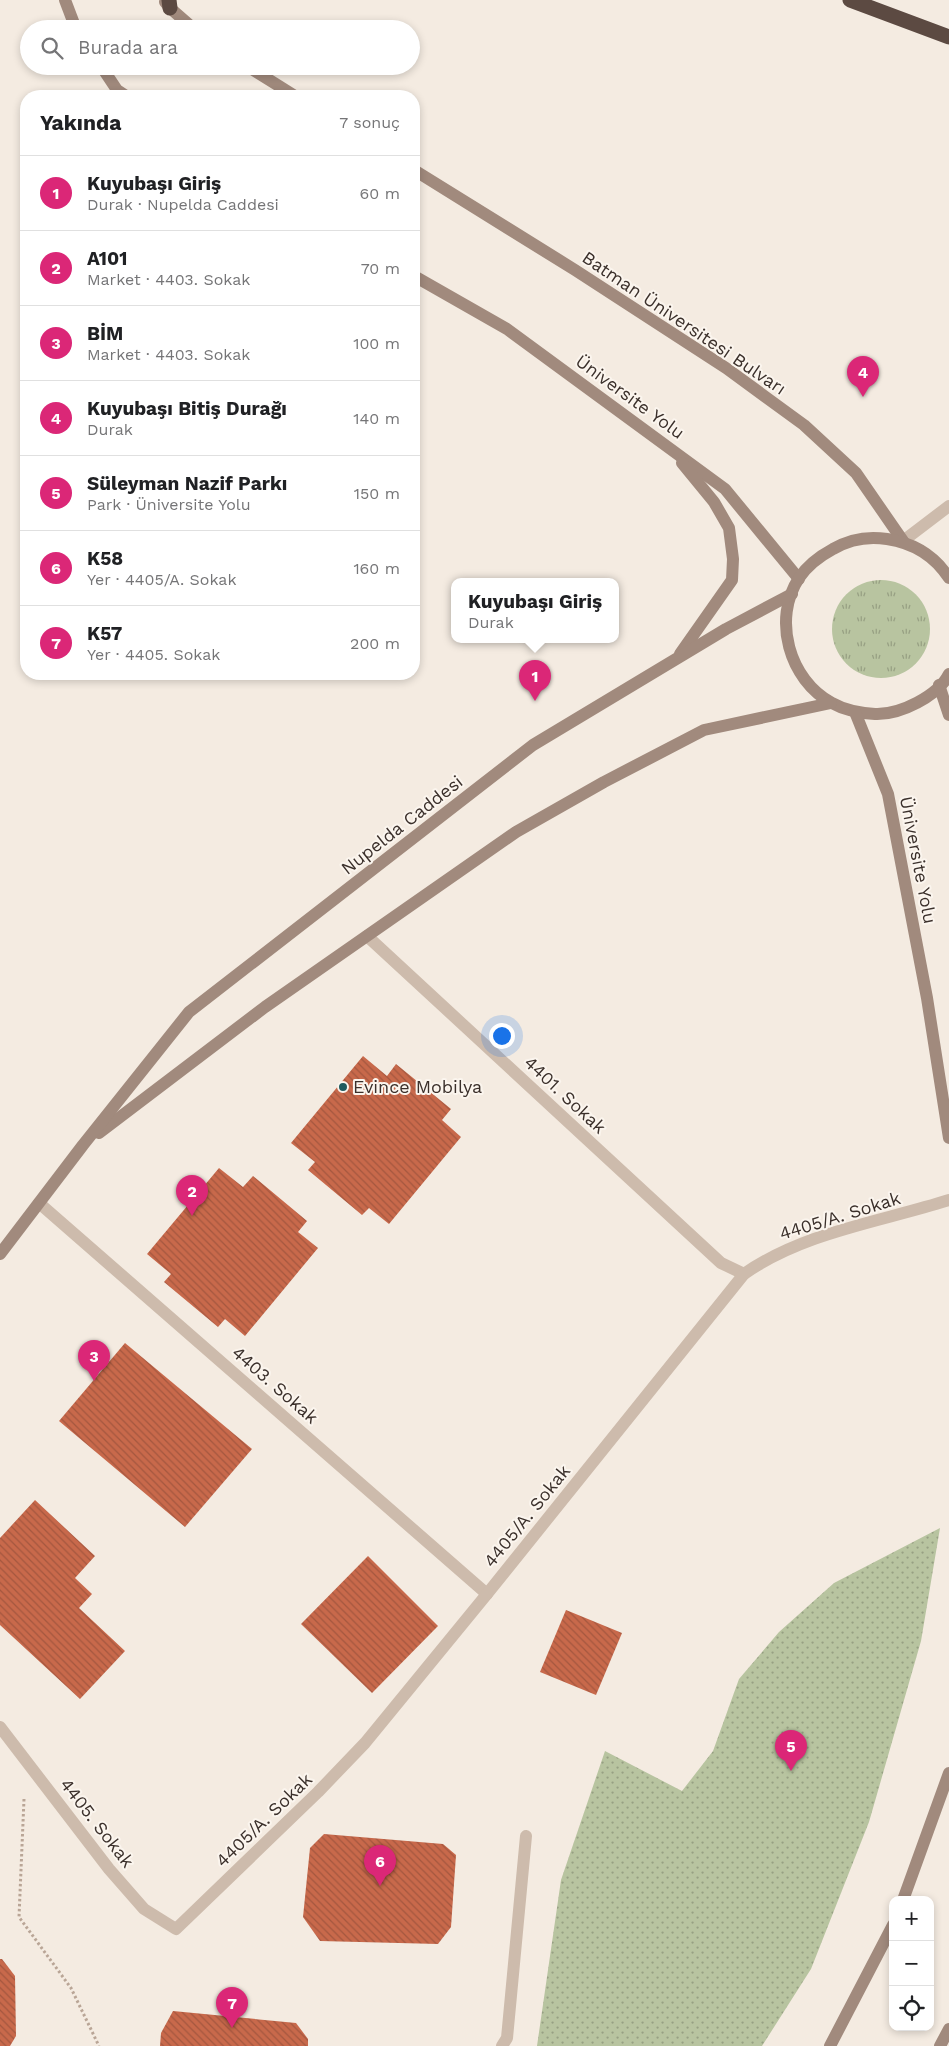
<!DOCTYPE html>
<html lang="tr">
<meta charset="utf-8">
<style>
:root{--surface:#fff;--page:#f2f2f2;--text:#202124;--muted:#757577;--line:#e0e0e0;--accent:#db2777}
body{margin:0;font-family:"Work Sans",sans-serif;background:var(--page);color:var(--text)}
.controls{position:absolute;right:15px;bottom:15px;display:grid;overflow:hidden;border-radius:10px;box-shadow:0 2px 8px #0003}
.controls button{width:45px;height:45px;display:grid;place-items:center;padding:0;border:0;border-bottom:1px solid var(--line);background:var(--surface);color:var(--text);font:25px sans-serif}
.you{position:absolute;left:501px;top:1035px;width:18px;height:18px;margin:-12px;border:4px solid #fff;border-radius:50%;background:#1a73e8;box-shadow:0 0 0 8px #1a73e833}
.badge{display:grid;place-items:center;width:32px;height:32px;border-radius:50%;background:var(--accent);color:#fff;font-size:16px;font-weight:700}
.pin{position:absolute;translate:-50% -41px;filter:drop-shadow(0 1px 2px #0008)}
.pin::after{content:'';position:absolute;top:26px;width:18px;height:15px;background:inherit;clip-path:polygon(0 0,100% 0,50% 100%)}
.popup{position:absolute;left:451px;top:578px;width:168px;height:65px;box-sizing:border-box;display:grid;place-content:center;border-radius:10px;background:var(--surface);filter:drop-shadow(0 1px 4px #0005);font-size:16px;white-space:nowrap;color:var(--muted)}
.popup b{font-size:19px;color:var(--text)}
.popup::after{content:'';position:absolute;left:50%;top:100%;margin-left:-10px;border:10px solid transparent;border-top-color:var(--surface)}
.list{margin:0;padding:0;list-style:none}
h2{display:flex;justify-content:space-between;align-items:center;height:65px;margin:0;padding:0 20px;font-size:21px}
h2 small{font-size:16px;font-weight:400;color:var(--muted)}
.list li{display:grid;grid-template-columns:32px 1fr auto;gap:15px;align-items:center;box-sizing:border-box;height:75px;padding:0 20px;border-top:1px solid var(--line)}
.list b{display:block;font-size:19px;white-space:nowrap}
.list p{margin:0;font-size:16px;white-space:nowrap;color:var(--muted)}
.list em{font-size:16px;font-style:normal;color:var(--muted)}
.icon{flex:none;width:28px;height:28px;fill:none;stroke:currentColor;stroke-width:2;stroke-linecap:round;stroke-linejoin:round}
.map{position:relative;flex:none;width:949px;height:2046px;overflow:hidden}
.search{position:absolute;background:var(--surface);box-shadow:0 2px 8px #0003;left:20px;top:20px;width:400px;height:55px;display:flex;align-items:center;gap:12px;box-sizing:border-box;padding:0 18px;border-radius:28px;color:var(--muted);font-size:19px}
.panel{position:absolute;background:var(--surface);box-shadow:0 2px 8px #0003;left:20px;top:90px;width:400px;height:590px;border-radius:20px}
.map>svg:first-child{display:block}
.grass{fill:url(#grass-tufts)}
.park{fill:url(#park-dots)}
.building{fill:url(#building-back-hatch)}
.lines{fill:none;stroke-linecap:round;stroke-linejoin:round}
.path{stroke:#b9a596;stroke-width:3;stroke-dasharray:2.5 2.5;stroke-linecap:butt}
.street{stroke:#cdbbac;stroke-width:12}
.secondary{stroke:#a18a7d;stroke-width:12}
.highway{stroke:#5c4a42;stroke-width:15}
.poi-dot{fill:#1f5a5e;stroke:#fbf5ee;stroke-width:2}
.labels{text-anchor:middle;stroke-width:4;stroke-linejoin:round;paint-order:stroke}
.street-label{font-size:18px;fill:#3b302b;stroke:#fbf5ee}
.poi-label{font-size:18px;fill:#3b302b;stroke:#fbf5ee;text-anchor:start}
</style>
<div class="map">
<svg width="949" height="2046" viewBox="0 0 949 2046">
<defs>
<pattern id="grass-tufts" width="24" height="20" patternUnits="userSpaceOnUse" patternTransform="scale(1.25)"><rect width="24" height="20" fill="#b8c4a0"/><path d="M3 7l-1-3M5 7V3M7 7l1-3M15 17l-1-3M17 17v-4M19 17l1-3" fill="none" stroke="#97a083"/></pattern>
<pattern id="park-dots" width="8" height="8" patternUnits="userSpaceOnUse" patternTransform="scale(1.25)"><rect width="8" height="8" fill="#b8c4a0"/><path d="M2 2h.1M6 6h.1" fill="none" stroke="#97a083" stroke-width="1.8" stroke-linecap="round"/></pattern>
<pattern id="building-back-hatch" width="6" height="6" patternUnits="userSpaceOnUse" patternTransform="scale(1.25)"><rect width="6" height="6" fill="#c8694b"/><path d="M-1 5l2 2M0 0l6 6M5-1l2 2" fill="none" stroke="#a4573f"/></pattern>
</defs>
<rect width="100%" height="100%" fill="#f4ebe1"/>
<circle class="grass" cx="881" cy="629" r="49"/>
<path class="park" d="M 940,1528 L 921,1641 L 869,1822 L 811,1969 L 762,2046 L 537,2046 L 561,1880 L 605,1751 L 682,1791 L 713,1751 L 739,1679 L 779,1632 L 834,1583 Z"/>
<g class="building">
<path d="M 363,1056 L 387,1076 L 396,1064 L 451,1109 L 442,1120 L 461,1137 L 389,1224 L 369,1208 L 362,1215 L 308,1170 L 315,1162 L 291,1143 Z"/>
<path d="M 219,1168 L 243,1187 L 253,1176 L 307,1221 L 298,1232 L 318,1248 L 245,1336 L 225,1319 L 218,1327 L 164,1282 L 171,1274 L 147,1254 Z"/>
<path d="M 125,1343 L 252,1449 L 185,1527 L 59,1421 Z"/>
<path d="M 35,1500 L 95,1556 L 75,1578 L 92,1594 L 79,1608 L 125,1651 L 80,1699 L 0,1625 L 0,1538 Z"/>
<path d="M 368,1556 L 438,1626 L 372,1693 L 301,1624 Z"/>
<path d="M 566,1610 L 622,1633 L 596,1695 L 540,1672 Z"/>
<path d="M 324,1834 L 443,1844 L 456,1855 L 451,1927 L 438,1944 L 320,1941 L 303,1917 L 310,1848 Z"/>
<path d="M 0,1959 L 2,1959 L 15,1976 L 16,2036 L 10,2046 L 0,2046 Z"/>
<path d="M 173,2011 L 296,2023 L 308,2039 L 308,2046 L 160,2046 L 161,2033 Z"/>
</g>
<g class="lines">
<path class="path" d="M 24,1799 L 19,1917 L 71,1988 L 99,2046"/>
<g class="street">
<path d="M 903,541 L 949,506"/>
<path d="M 367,936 L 721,1263 L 744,1274"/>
<path d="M 39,1203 L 487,1594"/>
<path d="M 0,1727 L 109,1869 L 144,1909 L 176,1929 L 318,1792 L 365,1743 L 487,1594 L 744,1274 C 804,1232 880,1222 949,1200"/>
<path d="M 502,2046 L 507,2038 L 526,1836"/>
</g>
<g class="secondary">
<path d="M 65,0 L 76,29"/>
<path d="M 165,2 L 170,8 L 194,29"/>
<path d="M 101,66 L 117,90 L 126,96"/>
<path d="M 247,66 L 295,96"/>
<path d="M 414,170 L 575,270 L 726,368 L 804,425 L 856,473 L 903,541"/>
<path d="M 414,276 L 507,329 L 725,489 L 799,579"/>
<path d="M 949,578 C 934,555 914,543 887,539 C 868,536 850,539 833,549 C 820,556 807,566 799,578 C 772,619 789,680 832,703 C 846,711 860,713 875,714 C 900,715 938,696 949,674"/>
<path d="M 680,654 L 732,580 L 733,559 L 729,528 L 714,502 L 682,463"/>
<path d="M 939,685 L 949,715"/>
<path d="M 855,712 L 888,794 L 927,998 L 949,1138"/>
<path d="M 99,1133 L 265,1007 L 516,832 L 604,782 L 704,730 L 831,703"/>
<path d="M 0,1254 L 83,1145 L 189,1012 L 533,745 L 726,629 L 792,594"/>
<path d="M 903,1900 L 949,1773"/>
<path d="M 830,2046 L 893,1925"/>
<path d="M 940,2046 L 949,2029"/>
</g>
<g class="highway">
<path d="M 169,0 L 170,8"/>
<path d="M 850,0 L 949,37"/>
</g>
</g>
<circle class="poi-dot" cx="343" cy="1087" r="5"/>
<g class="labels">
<g class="street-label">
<text transform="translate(684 323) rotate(34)" y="6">Batman Üniversitesi Bulvarı</text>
<text transform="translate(630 397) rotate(36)" y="6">Üniversite Yolu</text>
<text transform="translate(402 825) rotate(-38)" y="6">Nupelda Caddesi</text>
<text transform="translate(918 860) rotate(79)" y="6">Üniversite Yolu</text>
<text transform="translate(565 1095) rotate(43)" y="6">4401. Sokak</text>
<text transform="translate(840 1216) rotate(-17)" y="6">4405/A. Sokak</text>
<text transform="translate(275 1385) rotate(41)" y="6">4403. Sokak</text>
<text transform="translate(527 1516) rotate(-51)" y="6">4405/A. Sokak</text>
<text transform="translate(264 1820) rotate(-44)" y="6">4405/A. Sokak</text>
<text transform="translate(97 1823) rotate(52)" y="6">4405. Sokak</text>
</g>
<g class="poi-label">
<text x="353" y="1093">Evince Mobilya</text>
</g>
</g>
</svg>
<div class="controls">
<button>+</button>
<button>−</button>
<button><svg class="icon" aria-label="locate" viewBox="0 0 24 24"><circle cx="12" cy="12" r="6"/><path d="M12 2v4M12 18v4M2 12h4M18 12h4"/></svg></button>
</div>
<div class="you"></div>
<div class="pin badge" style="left:535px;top:701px">1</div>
<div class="popup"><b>Kuyubaşı Giriş</b>Durak</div>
<div class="pin badge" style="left:192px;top:1216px">2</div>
<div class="pin badge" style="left:94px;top:1381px">3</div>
<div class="pin badge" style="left:863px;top:397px">4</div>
<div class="pin badge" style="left:791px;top:1771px">5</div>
<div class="pin badge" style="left:380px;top:1886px">6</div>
<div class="pin badge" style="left:232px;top:2028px">7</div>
<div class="search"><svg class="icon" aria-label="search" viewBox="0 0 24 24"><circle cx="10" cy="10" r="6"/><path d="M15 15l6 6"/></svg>Burada ara</div>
<section class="panel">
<h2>Yakında<small>7 sonuç</small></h2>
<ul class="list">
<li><span class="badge">1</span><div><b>Kuyubaşı Giriş</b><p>Durak · Nupelda Caddesi</p></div><em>60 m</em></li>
<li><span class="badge">2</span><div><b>A101</b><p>Market · 4403. Sokak</p></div><em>70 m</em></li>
<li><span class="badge">3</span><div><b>BİM</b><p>Market · 4403. Sokak</p></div><em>100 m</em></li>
<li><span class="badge">4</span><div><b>Kuyubaşı Bitiş Durağı</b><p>Durak</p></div><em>140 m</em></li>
<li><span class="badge">5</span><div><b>Süleyman Nazif Parkı</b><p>Park · Üniversite Yolu</p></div><em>150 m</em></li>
<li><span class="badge">6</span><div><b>K58</b><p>Yer · 4405/A. Sokak</p></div><em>160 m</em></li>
<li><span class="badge">7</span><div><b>K57</b><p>Yer · 4405. Sokak</p></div><em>200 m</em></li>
</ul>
</section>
</div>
